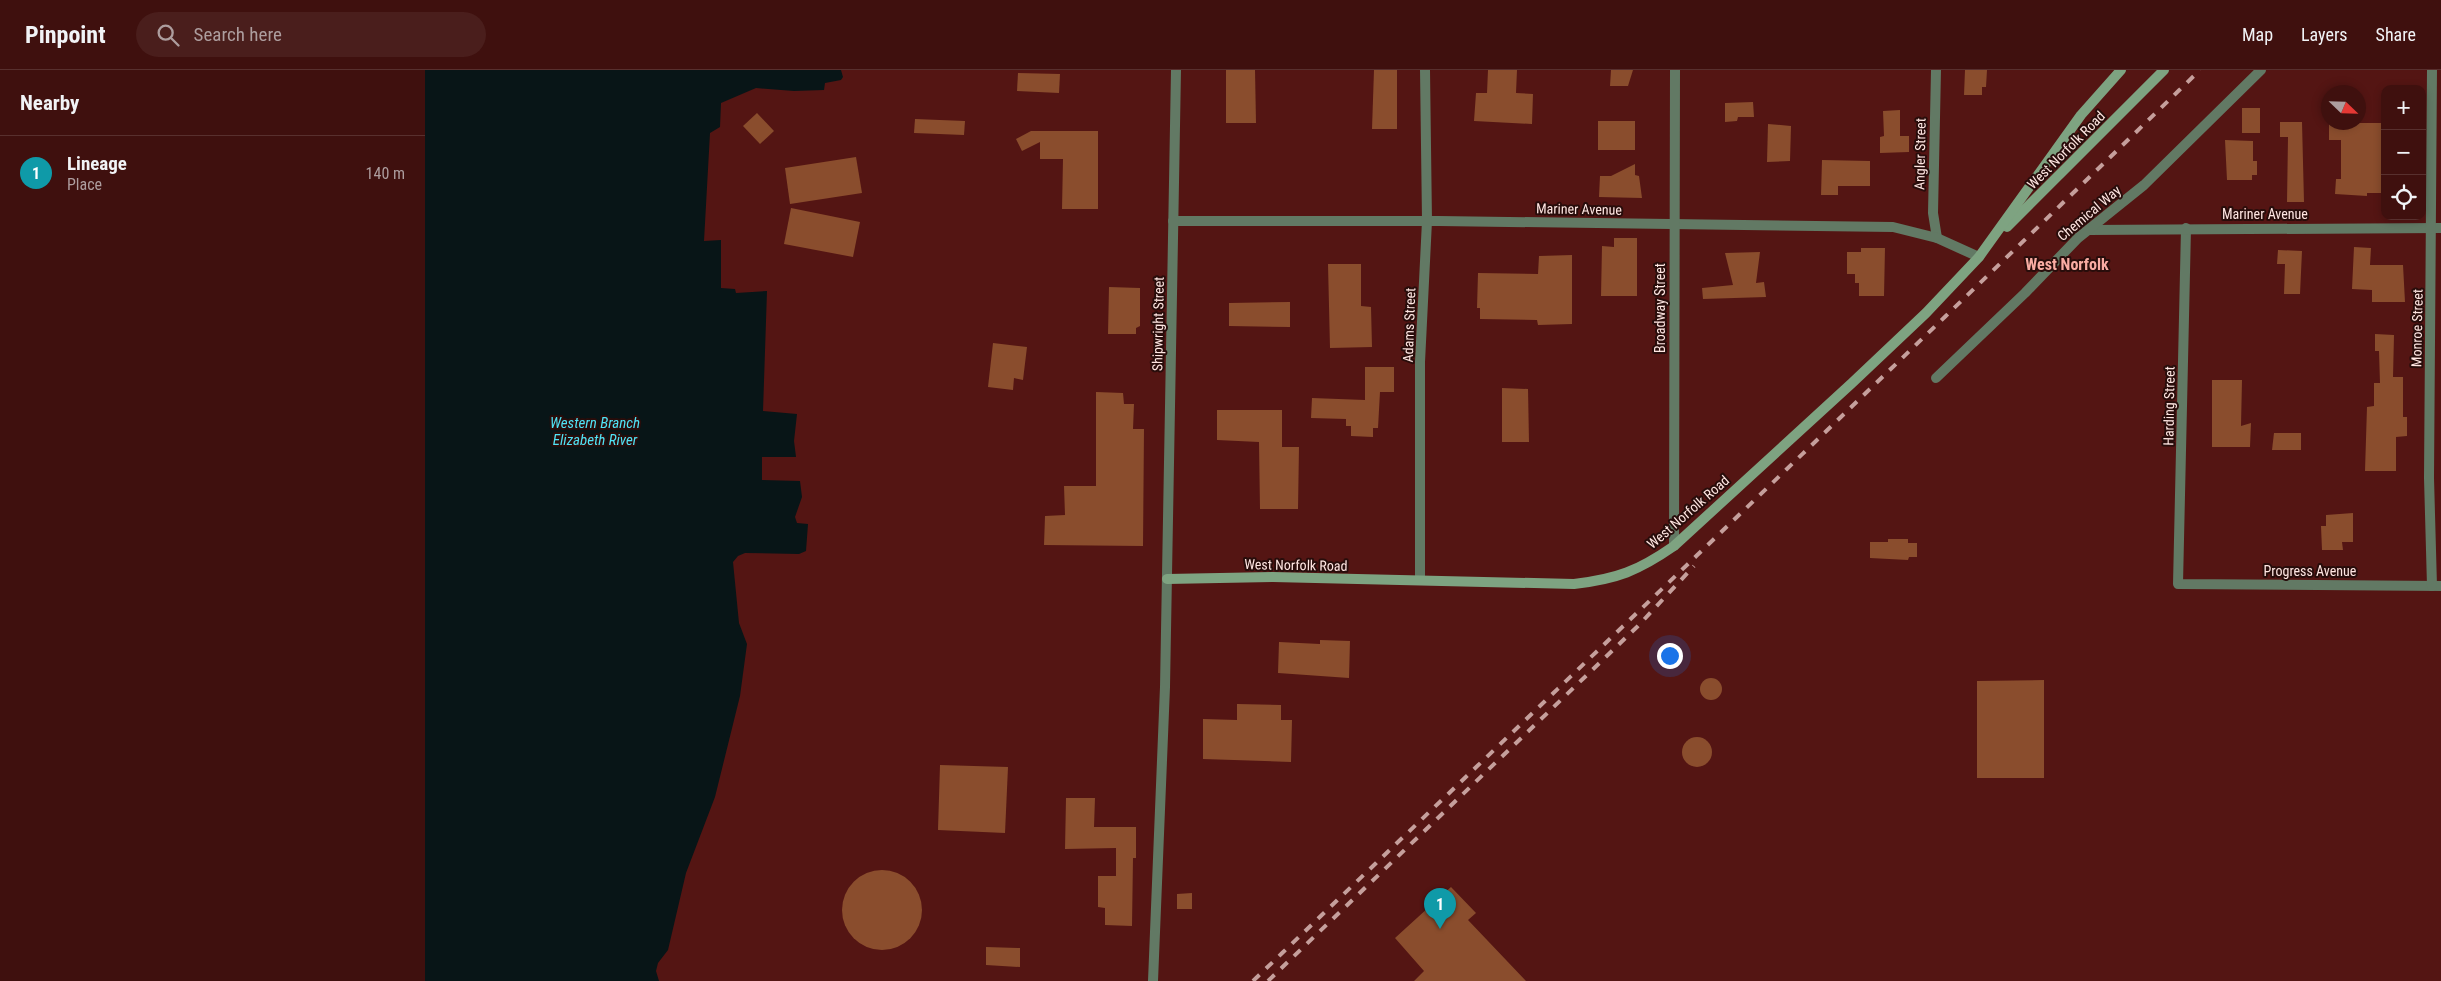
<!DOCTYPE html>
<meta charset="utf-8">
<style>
:root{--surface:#3f100e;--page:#4a1e1c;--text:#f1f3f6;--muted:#ad9d9e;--line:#58302e;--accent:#1a73e8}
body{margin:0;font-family:"Roboto Condensed",sans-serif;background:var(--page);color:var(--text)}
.controls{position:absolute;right:15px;top:15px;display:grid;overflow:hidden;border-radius:10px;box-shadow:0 2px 8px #0003}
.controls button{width:45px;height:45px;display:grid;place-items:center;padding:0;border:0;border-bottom:1px solid var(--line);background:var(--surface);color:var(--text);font:25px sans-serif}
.compass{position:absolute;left:1896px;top:15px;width:45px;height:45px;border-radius:50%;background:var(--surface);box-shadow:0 2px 8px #0003;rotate:113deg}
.you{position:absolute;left:1244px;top:585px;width:18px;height:18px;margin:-12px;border:4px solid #fff;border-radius:50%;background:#1a73e8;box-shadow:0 0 0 8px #1a73e833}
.badge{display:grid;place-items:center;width:32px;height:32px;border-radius:50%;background:var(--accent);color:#fff;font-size:16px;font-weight:700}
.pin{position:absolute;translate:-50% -41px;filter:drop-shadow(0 1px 2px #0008)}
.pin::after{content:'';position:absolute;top:26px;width:18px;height:15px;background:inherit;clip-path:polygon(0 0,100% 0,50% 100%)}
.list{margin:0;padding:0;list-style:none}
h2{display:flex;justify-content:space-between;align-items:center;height:65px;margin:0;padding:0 20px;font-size:21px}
h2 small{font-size:16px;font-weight:400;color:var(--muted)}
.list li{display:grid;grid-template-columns:32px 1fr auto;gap:15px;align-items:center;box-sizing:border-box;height:75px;padding:0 20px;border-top:1px solid var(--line)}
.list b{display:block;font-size:19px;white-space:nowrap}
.list p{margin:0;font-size:16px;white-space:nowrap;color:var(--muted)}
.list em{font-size:16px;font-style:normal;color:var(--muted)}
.icon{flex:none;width:28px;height:28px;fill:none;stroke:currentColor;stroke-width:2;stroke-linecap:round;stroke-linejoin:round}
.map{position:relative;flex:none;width:2016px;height:911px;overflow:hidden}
header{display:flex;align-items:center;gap:30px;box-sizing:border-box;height:70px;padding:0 25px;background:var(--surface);border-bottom:1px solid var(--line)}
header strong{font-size:24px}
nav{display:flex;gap:28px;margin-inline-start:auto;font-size:18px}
.search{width:350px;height:45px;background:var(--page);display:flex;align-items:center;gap:12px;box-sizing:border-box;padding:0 18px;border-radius:28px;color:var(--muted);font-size:19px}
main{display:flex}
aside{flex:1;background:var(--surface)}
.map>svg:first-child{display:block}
.water{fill:#081517}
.building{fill:#8a4d2d}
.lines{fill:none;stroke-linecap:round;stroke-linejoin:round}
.street{stroke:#627964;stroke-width:10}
.secondary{stroke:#7ea381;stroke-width:10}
.rail{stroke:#c59f9c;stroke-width:4;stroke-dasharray:9 9;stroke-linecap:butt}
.labels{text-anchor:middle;stroke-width:4;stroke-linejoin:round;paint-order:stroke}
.street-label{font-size:14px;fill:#ffe6e2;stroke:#280d0b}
.water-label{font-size:15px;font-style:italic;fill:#50e3f5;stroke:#280d0b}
.quarter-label{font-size:16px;font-weight:bold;fill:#f9aca3;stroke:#280d0b}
</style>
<header>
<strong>Pinpoint</strong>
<div class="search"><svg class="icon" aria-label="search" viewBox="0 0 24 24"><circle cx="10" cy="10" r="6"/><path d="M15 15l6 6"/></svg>Search here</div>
<nav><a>Map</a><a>Layers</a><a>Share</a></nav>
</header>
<main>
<aside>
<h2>Nearby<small></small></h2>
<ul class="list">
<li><span class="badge" style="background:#0f9aa8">1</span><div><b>Lineage</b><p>Place</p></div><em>140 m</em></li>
</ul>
</aside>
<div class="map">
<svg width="2016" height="911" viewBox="0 0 2016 911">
<rect width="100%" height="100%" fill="#541513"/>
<path class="water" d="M 0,0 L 416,0 L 418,7 L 416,10 L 400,13 L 399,20 L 369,21 L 331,18 L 296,33 L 295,57 L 285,63 L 279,171 L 296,170 L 296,218 L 310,219 L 311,223 L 342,221 L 338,341 L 372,344 L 369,371 L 371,387 L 337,387 L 337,410 L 375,411 L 377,427 L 370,447 L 372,453 L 383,454 L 381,481 L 374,484 L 320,483 L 313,486 L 308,492 L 314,553 L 322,574 L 315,626 L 290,727 L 261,803 L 243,880 L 233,893 L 231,901 L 234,911 L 0,911 Z"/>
<g class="building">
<path d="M 801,0 L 830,0 L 831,53 L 801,53 Z"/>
<path d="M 949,0 L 972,0 L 972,59 L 947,59 Z"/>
<path d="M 1063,0 L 1092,0 L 1091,23 L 1108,24 L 1107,54 L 1049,51 L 1051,23 L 1062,23 Z"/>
<path d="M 1186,0 L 1208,0 L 1203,16 L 1185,16 Z"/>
<path d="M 1540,0 L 1562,0 L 1561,17 L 1557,17 L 1557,25 L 1539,25 Z"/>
<path d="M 593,3 L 635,4 L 634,23 L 592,21 Z"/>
<path d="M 1328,32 L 1329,47 L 1313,47 L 1312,51 L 1300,52 L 1300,33 Z"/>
<rect x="1817" y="38" width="18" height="25"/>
<path d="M 1475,40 L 1475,66 L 1484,66 L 1484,82 L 1455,83 L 1455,67 L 1459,66 L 1458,41 Z"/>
<path d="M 332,43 L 349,61 L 335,74 L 318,56 Z"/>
<path d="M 490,49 L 540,51 L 539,65 L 489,63 Z"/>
<rect x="1173" y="51" width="37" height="29"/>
<path d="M 1855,52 L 1877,52 L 1879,132 L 1862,132 L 1863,67 L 1855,67 Z"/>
<path d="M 1904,53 L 1960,53 L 1960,123 L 1942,123 L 1942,126 L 1910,124 L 1911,109 L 1916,109 L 1916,70 L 1904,70 Z"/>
<path d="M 1343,54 L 1366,56 L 1365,91 L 1342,92 Z"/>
<path d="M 606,61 L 673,61 L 673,139 L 637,139 L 638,89 L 615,89 L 615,72 L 597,81 L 591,69 Z"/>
<path d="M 1800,70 L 1828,71 L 1828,91 L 1832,91 L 1832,105 L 1827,105 L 1827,110 L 1802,110 Z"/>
<path d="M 431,87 L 437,123 L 365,134 L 360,98 Z"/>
<path d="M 1397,90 L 1445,91 L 1445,116 L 1413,116 L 1413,125 L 1396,125 Z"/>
<path d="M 1210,94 L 1210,105 L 1214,106 L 1217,128 L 1174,127 L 1175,106 L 1186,106 Z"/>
<path d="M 366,138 L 435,152 L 428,187 L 359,174 Z"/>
<path d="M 1189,168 L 1212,168 L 1212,226 L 1176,226 L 1177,176 L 1189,177 Z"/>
<path d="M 1929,177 L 1946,178 L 1945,195 L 1978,195 L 1980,232 L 1947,232 L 1947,220 L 1927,219 Z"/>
<path d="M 1436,178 L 1460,178 L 1459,226 L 1434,226 L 1434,213 L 1430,213 L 1430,204 L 1422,204 L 1422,182 L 1436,182 Z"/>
<path d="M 1853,180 L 1877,181 L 1875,224 L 1859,224 L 1860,194 L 1852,194 Z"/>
<path d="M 1335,182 L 1331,213 L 1339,212 L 1341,227 L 1278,229 L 1277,218 L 1308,215 L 1300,183 Z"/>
<path d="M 1147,185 L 1147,254 L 1113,255 L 1112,250 L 1055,249 L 1055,238 L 1052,238 L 1053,203 L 1113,204 L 1114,186 Z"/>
<path d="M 903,194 L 936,194 L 936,236 L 946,237 L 947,277 L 905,278 Z"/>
<path d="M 684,217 L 715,218 L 715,256 L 711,258 L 711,264 L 683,264 Z"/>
<path d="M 865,232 L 865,257 L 804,256 L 804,233 Z"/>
<path d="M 1950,264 L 1969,265 L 1968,307 L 1978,307 L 1978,347 L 1982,347 L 1982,366 L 1971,367 L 1971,401 L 1940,401 L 1942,337 L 1949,336 L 1949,313 L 1955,313 L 1954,281 L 1950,281 Z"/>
<path d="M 568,273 L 602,277 L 598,310 L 589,308 L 588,320 L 563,317 Z"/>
<path d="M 940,297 L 969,297 L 969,322 L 955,322 L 953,358 L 948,358 L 948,367 L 926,366 L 926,356 L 921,356 L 921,349 L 886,348 L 887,328 L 940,330 Z"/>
<path d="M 1787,310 L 1817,310 L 1816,356 L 1826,353 L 1825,377 L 1787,377 Z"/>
<path d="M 1077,318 L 1103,319 L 1104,372 L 1077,372 Z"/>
<path d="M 671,322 L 698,323 L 699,334 L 709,334 L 708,359 L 719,359 L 718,476 L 619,475 L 620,446 L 640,445 L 639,416 L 671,416 Z"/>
<path d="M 792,340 L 857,340 L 857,377 L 874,377 L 873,439 L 835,439 L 834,372 L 792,370 Z"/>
<path d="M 1849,363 L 1876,363 L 1876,380 L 1847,380 Z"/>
<path d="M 1928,443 L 1928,472 L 1917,472 L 1918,480 L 1897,480 L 1896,456 L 1901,456 L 1901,445 Z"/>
<path d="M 1463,469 L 1483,469 L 1483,473 L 1492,473 L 1492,487 L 1484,487 L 1483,490 L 1445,488 L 1445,472 L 1463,472 Z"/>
<path d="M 895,570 L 925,571 L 924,608 L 853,603 L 854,572 L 895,574 Z"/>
<circle cx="1286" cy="619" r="11"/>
<path d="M 1619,610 L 1619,708 L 1552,708 L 1552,611 Z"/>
<path d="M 812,634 L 856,635 L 856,650 L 867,650 L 866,692 L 778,689 L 778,649 L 812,650 Z"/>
<circle cx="1272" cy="682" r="15"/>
<path d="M 515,695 L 583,697 L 580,763 L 513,760 Z"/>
<path d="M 641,728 L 670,728 L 669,757 L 711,757 L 711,788 L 708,788 L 707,856 L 680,855 L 680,838 L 673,837 L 673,806 L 691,806 L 691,778 L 640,779 Z"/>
<circle cx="457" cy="840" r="40"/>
<path d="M 1026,817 L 1051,843 L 1043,850 L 1101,911 L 989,911 L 999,901 L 970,868 Z"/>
<path d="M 767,823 L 767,839 L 752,839 L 752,824 Z"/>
<path d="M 561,877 L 595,878 L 595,897 L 561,895 Z"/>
</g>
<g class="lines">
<g class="street">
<path d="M 1511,0 L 1508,143 L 1512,168"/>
<path d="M 748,151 L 1014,151 L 1468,157 L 1512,168 L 1554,187"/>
<path d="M 1761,158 L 1753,514 L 2016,516"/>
<path d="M 1664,160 L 2016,158"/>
<path d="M 1511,308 L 1600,223 L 1653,168 L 1719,115 L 1836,0"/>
<path d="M 1249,476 L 1250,0"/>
<path d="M 995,510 L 995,292 L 1002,151 L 1000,0"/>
<path d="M 2007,516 L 2004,408 L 2007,0"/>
<path d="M 728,911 L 740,617 L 751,0"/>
</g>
<g class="secondary">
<path d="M 1582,157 L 1739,0"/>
<path d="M 742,509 L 848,507 L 1149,514 C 1192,509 1213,501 1249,476 L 1427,313 L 1501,243 L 1554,187 L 1656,45 L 1696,0"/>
</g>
<g class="rail">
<path d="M 828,911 C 1144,608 1461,305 1775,0"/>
<path d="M 843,911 L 1213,556 L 1269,496"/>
</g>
</g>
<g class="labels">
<g class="street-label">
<text transform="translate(1641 80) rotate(-45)" y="5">West Norfolk Road</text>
<text transform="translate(1495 84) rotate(-89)" y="5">Angler Street</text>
<text transform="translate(1154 139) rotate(1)" y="5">Mariner Avenue</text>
<text transform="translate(1664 143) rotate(-40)" y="5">Chemical Way</text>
<text x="1840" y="149">Mariner Avenue</text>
<text transform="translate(1235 238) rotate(-90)" y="5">Broadway Street</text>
<text transform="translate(733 254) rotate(-89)" y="5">Shipwright Street</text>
<text transform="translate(984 255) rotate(-88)" y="5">Adams Street</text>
<text transform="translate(1992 258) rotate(-89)" y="5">Monroe Street</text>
<text transform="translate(1744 336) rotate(-89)" y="5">Harding Street</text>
<text transform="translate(1263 442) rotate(-41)" y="5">West Norfolk Road</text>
<text transform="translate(871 495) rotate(1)" y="5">West Norfolk Road</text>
<text x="1885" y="506">Progress Avenue</text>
</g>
<g class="water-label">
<text x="170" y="358">Western Branch<tspan x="170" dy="17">Elizabeth River</tspan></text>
</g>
<g class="quarter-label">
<text x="1642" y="200">West Norfolk</text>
</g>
</g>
</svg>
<div class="controls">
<button>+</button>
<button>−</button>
<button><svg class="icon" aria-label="locate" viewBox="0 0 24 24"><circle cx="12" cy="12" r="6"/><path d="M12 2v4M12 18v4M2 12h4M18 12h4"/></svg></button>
</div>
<svg class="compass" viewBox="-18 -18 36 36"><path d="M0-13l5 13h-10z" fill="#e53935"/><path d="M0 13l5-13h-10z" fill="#ad9d9e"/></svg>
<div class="you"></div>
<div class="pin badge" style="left:1015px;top:859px;background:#0f9aa8">1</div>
</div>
</main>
